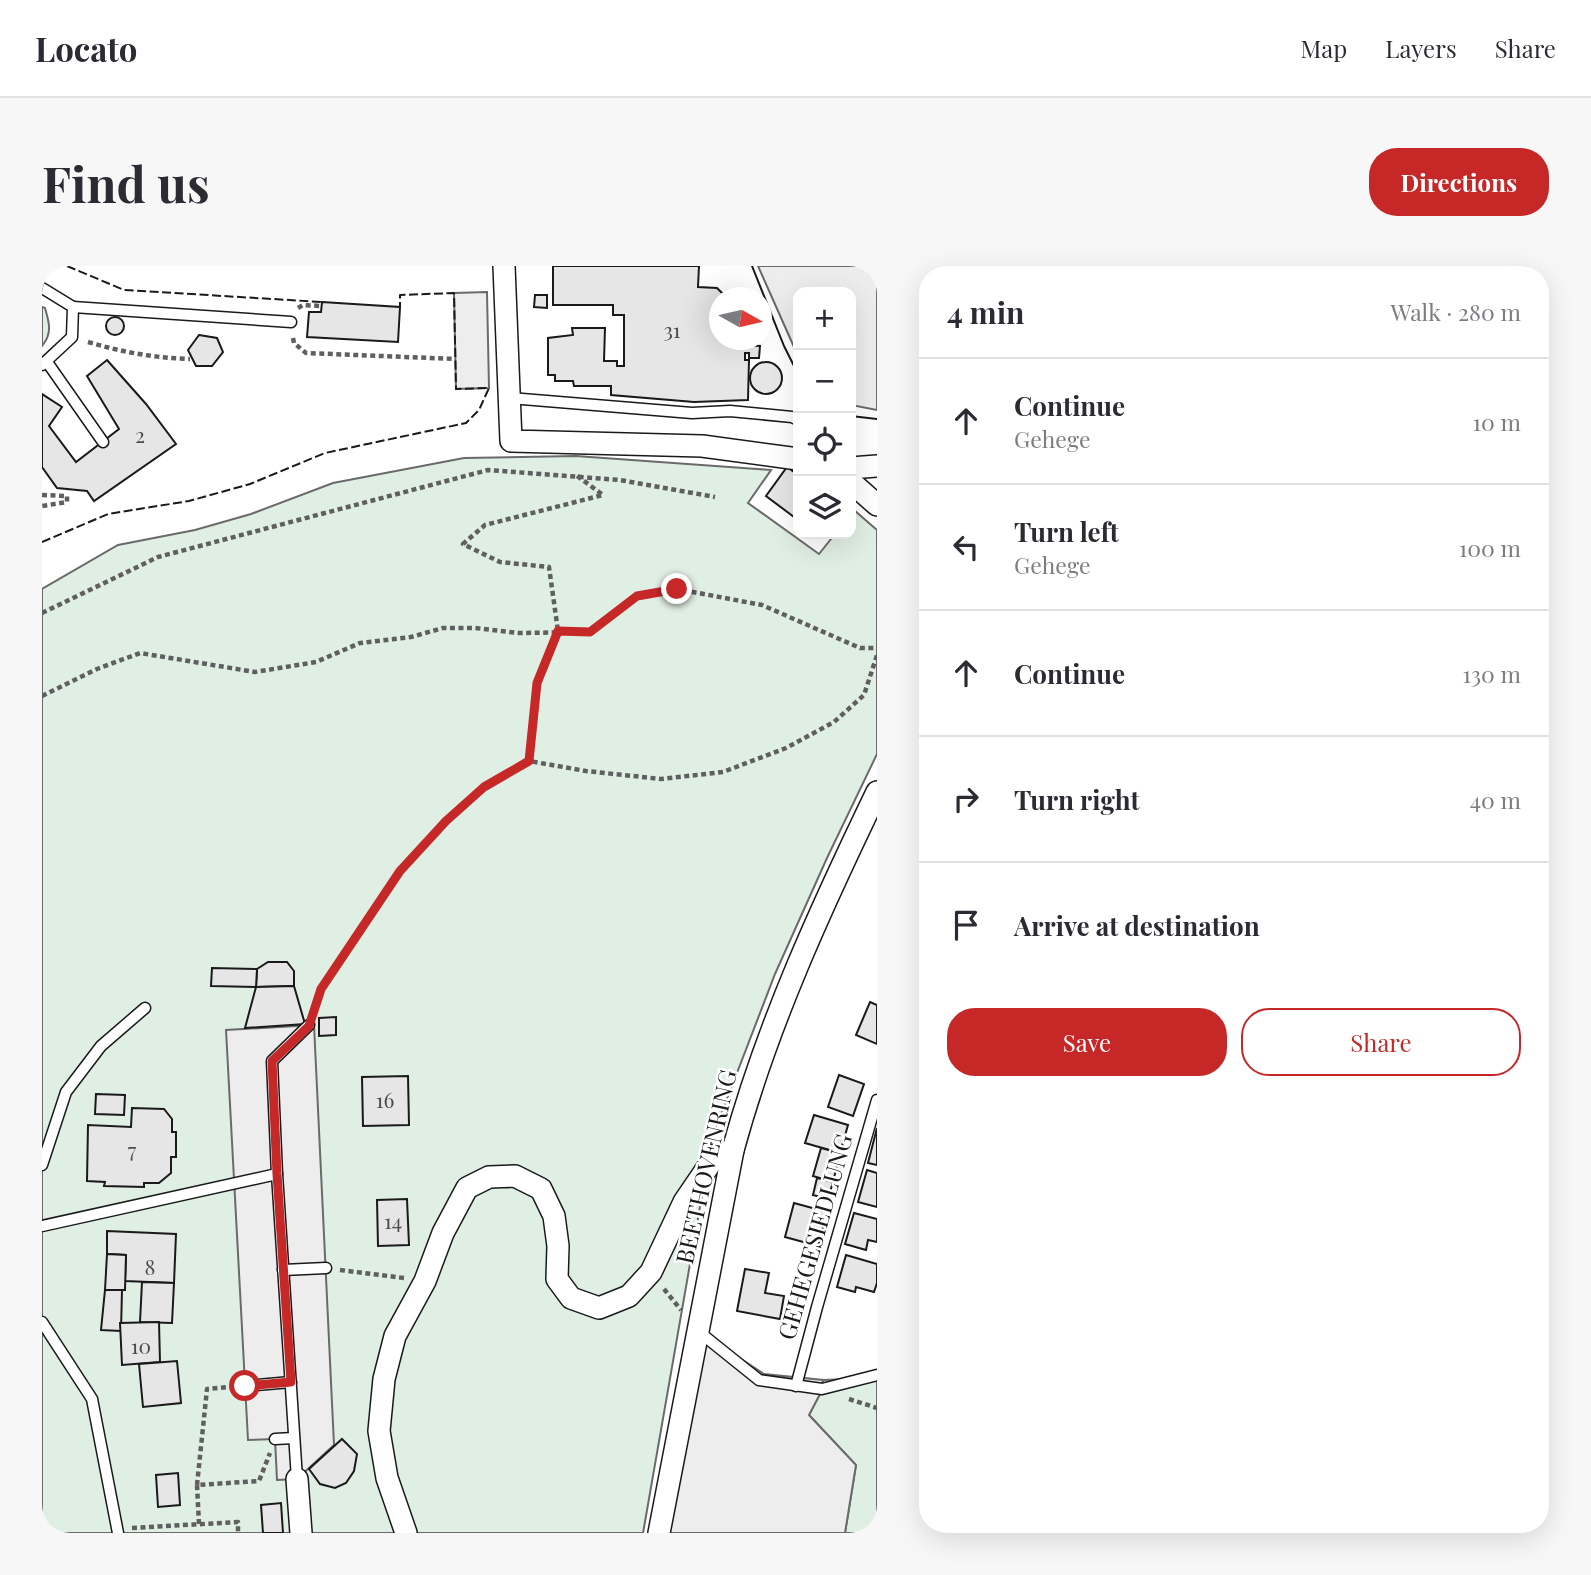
<!DOCTYPE html>
<meta charset="utf-8">
<style>
:root{--surface:#fff;--page:#f7f7f7;--text:#2b2b33;--muted:#7c7c81;--line:#e1e1e2;--accent:#c62828}
body{margin:0;font-family:"Playfair Display",serif;background:var(--page);color:var(--text)}
.controls{position:absolute;right:21px;top:21px;display:grid;overflow:hidden;border-radius:14px;box-shadow:0 7px 28px #0002}
.controls button{width:63px;height:63px;display:grid;place-items:center;padding:0;border:0;border-bottom:2px solid var(--line);background:var(--surface);color:var(--text);font:35px sans-serif}
.compass{position:absolute;left:667px;top:21px;width:63px;height:63px;border-radius:50%;background:var(--surface);box-shadow:0 7px 28px #0002;rotate:98deg}
.stop{position:absolute;width:21px;height:21px;margin:-16px;border:5px solid #c62828;border-radius:50%;background:#fff}
.stop.end{background:#c62828;border-color:#fff;box-shadow:0 2px 7px #0008}
.list{margin:0;padding:0;list-style:none}
h2{display:flex;justify-content:space-between;align-items:center;height:91px;margin:0;padding:0 28px;font-size:30px}
h2 small{font-size:23px;font-weight:400;color:var(--muted)}
.list li{display:grid;grid-template-columns:46px 1fr auto;gap:21px;align-items:center;box-sizing:border-box;height:126px;padding:0 28px;border-top:2px solid var(--line)}
.list b{display:block;font-size:26px;white-space:nowrap}
.list p{margin:0;font-size:23px;white-space:nowrap;color:var(--muted)}
.list em{font-size:23px;font-style:normal;color:var(--muted)}
.actions{display:flex;gap:14px;padding:21px 28px}
.actions a{flex:1;padding:16px 0;border:2px solid var(--accent);border-radius:28px;text-align:center;font-size:24px;color:var(--accent)}
.actions .main{background:var(--accent);color:#fff}
.icon{flex:none;width:38px;height:38px;fill:none;stroke:currentColor;stroke-width:2;stroke-linecap:round;stroke-linejoin:round}
.map{position:relative;flex:none;width:835px;height:1267px;overflow:hidden;border-radius:28px}
header{display:flex;align-items:center;gap:42px;box-sizing:border-box;height:98px;padding:0 35px;background:var(--surface);border-bottom:2px solid var(--line)}
header strong{font-size:33px}
nav{display:flex;gap:38px;margin-inline-start:auto;font-size:24px}
.intro{display:flex;align-items:center;justify-content:space-between;box-sizing:border-box;height:168px;padding:0 42px}
h1{margin:0;font-size:49px}
.button{padding:18px 32px;border-radius:28px;background:var(--accent);color:#fff;font-size:24px;font-weight:700}
main{display:flex;gap:42px;padding:0 42px}
aside{flex:1;background:var(--surface);border-radius:28px;box-shadow:0 7px 28px #0002}
.map>svg:first-child{display:block}
.green{fill:#e0efe3;stroke:#6a6a6a;stroke-width:2}
.parking{fill:#ededed;stroke:#6a6a6a;stroke-width:2}
.building{fill:#e6e6e6;stroke:#1a1a1a;stroke-width:2}
.lines{fill:none;stroke-linecap:round;stroke-linejoin:round}
.lane-casing{stroke:#1a1a1a;stroke-width:13}
.street-casing{stroke:#1a1a1a;stroke-width:24}
.path{stroke:#5f5f5f;stroke-width:4.5;stroke-dasharray:5 3.5;stroke-linecap:butt}
.lane{stroke:#fff;stroke-width:10}
.street{stroke:#fff;stroke-width:21}
.tram{stroke:#1a1a1a;stroke-width:2}
.fence{stroke:#1a1a1a;stroke-width:2;stroke-dasharray:9 3.5;stroke-linecap:butt}
.route{stroke:#c62828;stroke-width:9}
.labels{text-anchor:middle;stroke-width:5;stroke-linejoin:round;paint-order:stroke}
.number-label{font-size:21px;fill:#4d4d4d}
.street-label{font-size:24px;fill:#1a1a1a;stroke:#fff}
</style>
<header>
<strong>Locato</strong>
<nav><a>Map</a><a>Layers</a><a>Share</a></nav>
</header>
<div class="intro"><h1>Find us</h1><a class="button">Directions</a></div>
<main>
<div class="map">
<svg width="835" height="1267" viewBox="0 0 835 1267">
<rect width="100%" height="100%" fill="#fff"/>
<g class="green">
<path d="M 0,41 L 3,42 C 7,56 11,67 0,80 Z"/>
<path d="M 534,190 L 729,204 L 706,237 L 777,288 L 793,268 L 809,268 L 809,248 L 812,244 L 835,264 L 835,488 L 785,592 L 733,708 L 670,872 L 601,1267 L 0,1267 L 0,323 L 76,279 L 153,264 L 209,248 L 291,217 L 422,192 Z"/>
<path d="M 835,1112 L 835,1267 L 803,1267 L 814,1199 L 767,1149 L 778,1128 L 781,1114 Z"/>
</g>
<g class="parking">
<path d="M 716,0 L 835,0 L 835,144 L 809,139 L 809,26 L 756,26 L 756,90 Z"/>
<path d="M 445,26 L 447,122 L 414,123 L 412,27 Z"/>
<path d="M 272,759 L 292,1179 L 255,1213 L 235,1214 L 233,1173 L 206,1174 L 184,764 Z"/>
<path d="M 656,1065 L 722,1108 L 781,1114 L 778,1128 L 767,1149 L 814,1199 L 803,1267 L 618,1267 Z"/>
</g>
<g class="building">
<path d="M 511,0 L 657,0 L 656,21 L 675,22 L 681,28 L 681,32 L 678,32 L 678,74 L 704,74 L 704,79 L 718,80 L 717,92 L 707,92 L 707,87 L 703,87 L 703,94 L 707,94 L 706,134 L 652,136 L 569,129 L 569,120 L 532,120 L 531,115 L 513,115 L 513,109 L 506,109 L 506,72 L 531,69 L 530,62 L 563,62 L 562,95 L 575,95 L 575,100 L 582,100 L 582,49 L 571,49 L 571,39 L 511,39 Z"/>
<path d="M 493,29 L 505,29 L 505,42 L 492,41 Z"/>
<path d="M 280,36 L 358,41 L 356,76 L 265,71 L 267,46 L 279,46 Z"/>
<circle cx="73" cy="60" r="9"/>
<path d="M 157,69 L 175,72 L 181,86 L 170,100 L 154,100 L 146,84 Z"/>
<path d="M 65,94 L 104,138 L 134,178 L 52,235 L 45,225 L 15,222 L 0,201 L 0,128 L 20,141 L 7,160 L 34,196 L 77,163 L 45,110 Z"/>
<circle cx="724" cy="112" r="16"/>
<path d="M 745,201 L 756,209 L 756,254 L 724,230 Z"/>
<path d="M 226,696 L 245,696 L 252,705 L 252,720 L 214,721 L 215,703 Z"/>
<path d="M 170,702 L 215,703 L 214,721 L 169,720 Z"/>
<path d="M 252,720 L 263,758 L 203,762 L 214,721 Z"/>
<path d="M 828,736 L 835,739 L 835,778 L 814,769 Z"/>
<path d="M 294,751 L 294,769 L 277,770 L 277,752 Z"/>
<path d="M 797,809 L 822,818 L 811,850 L 786,841 Z"/>
<path d="M 366,810 L 367,859 L 321,860 L 320,811 Z"/>
<path d="M 54,828 L 83,829 L 82,849 L 53,848 Z"/>
<path d="M 90,842 L 122,843 L 130,853 L 130,866 L 134,866 L 134,891 L 129,891 L 129,907 L 117,917 L 102,917 L 102,921 L 62,920 L 63,916 L 45,915 L 46,859 L 89,861 Z"/>
<path d="M 772,849 L 806,859 L 798,887 L 763,877 Z"/>
<path d="M 835,862 L 835,899 L 826,897 Z"/>
<path d="M 779,882 L 798,887 L 791,916 L 771,910 Z"/>
<path d="M 825,904 L 835,907 L 835,941 L 816,936 Z"/>
<path d="M 775,912 L 791,916 L 786,933 L 771,929 Z"/>
<path d="M 365,933 L 367,979 L 336,980 L 335,934 Z"/>
<path d="M 752,937 L 785,946 L 776,980 L 743,971 Z"/>
<path d="M 812,947 L 835,953 L 835,976 L 826,974 L 824,984 L 803,978 Z"/>
<path d="M 65,965 L 134,968 L 132,1017 L 83,1015 L 84,989 L 65,988 Z"/>
<path d="M 65,988 L 84,989 L 83,1024 L 63,1024 Z"/>
<path d="M 804,989 L 835,998 L 835,1017 L 832,1026 L 814,1021 L 813,1026 L 795,1021 Z"/>
<path d="M 703,1003 L 727,1007 L 723,1027 L 742,1030 L 738,1053 L 695,1045 Z"/>
<path d="M 100,1016 L 132,1017 L 130,1057 L 98,1056 Z"/>
<path d="M 63,1024 L 80,1024 L 79,1065 L 59,1064 Z"/>
<path d="M 117,1056 L 118,1096 L 80,1099 L 78,1057 Z"/>
<path d="M 135,1095 L 139,1137 L 101,1141 L 97,1098 Z"/>
<path d="M 300,1173 L 315,1188 L 312,1205 L 304,1217 L 293,1222 L 278,1218 L 267,1203 Z"/>
<path d="M 136,1207 L 138,1239 L 116,1241 L 114,1209 Z"/>
<path d="M 239,1237 L 241,1267 L 221,1267 L 219,1239 Z"/>
</g>
<g class="lines">
<defs>
<g id="lane">
<path d="M 0,22 L 31,41 L 30,71 L 0,99"/>
<path d="M 31,41 L 249,56"/>
<path d="M 5,96 L 61,176"/>
<path d="M 468,132 L 650,147 L 688,145 L 750,151 L 756,154"/>
<path d="M 0,899 L 24,826 L 59,780 L 103,742"/>
<path d="M 0,960 L 235,908"/>
<path d="M 241,1004 L 284,1002"/>
<path d="M 0,1056 L 50,1133 L 76,1267"/>
<path d="M 656,1065 L 717,1114 L 780,1123 L 835,1109"/>
<path d="M 203,1120 L 249,1116"/>
<path d="M 754,1120 L 775,1041 L 835,834"/>
<path d="M 233,1173 L 252,1172"/>
<path d="M 255,1213 L 235,908 L 230,795 L 267,759"/>
</g>
<g id="street">
<path d="M 462,0 L 469,175 L 660,180 L 756,193"/>
<path d="M 809,202 L 835,200"/>
<path d="M 809,216 L 835,239"/>
<path d="M 255,1213 L 259,1267"/>
<path d="M 364,1267 L 345,1212 L 337,1165 L 342,1113 L 353,1070 L 383,1015 L 401,967 L 425,922 L 447,911 L 473,910 L 499,923 L 512,950 L 516,980 L 515,1013 L 529,1032 L 557,1042 L 587,1030 L 609,1006 L 642,936 L 674,889 L 691,884"/>
<path d="M 617,1267 L 691,884 C 725,759 779,642 835,526"/>
</g>
</defs>
<use href="#lane" class="lane-casing"/>
<use href="#street" class="street-casing"/>
<g class="path">
<path d="M 256,42 L 261,39 L 279,40"/>
<path d="M 251,72 L 252,77 L 264,87 L 414,93"/>
<path d="M 46,76 C 80,86 112,92 148,93"/>
<path d="M 0,229 L 25,230 L 25,236 L 0,240"/>
<path d="M 0,347 L 116,291 L 446,204 L 578,214 L 673,231"/>
<path d="M 0,430 L 55,403 L 98,387 L 213,406 L 274,396 L 318,377 L 369,371 L 401,362 L 433,362 L 477,367 L 548,366 L 595,330 L 635,323 L 720,339 L 818,382 L 835,382"/>
<path d="M 487,495 L 495,417 L 516,365 L 507,301 L 458,296 L 421,278 L 443,259 L 561,229 L 534,209"/>
<path d="M 271,745 L 279,723 L 358,605 L 404,555 L 442,521 L 487,495 L 544,505 L 619,513 L 681,506 L 744,482 L 792,456 L 822,429 L 835,389"/>
<path d="M 298,1004 L 362,1012"/>
<path d="M 622,1023 L 639,1044"/>
<path d="M 807,1133 L 835,1142"/>
<path d="M 155,1219 L 165,1123 L 187,1121"/>
<path d="M 157,1258 L 155,1219 L 217,1215 L 228,1187"/>
<path d="M 90,1262 L 196,1256 L 196,1267"/>
</g>
<use href="#lane" class="lane"/>
<use href="#street" class="street"/>
<g class="tram">
<path d="M 710,0 L 742,80 L 756,108"/>
<path d="M 809,150 L 835,153"/>
</g>
<g class="fence">
<path d="M 25,0 L 82,24 L 280,36"/>
<path d="M 0,276 L 66,248 L 147,235 L 208,218 L 283,187 L 424,157 L 437,144 L 447,122 L 414,123 L 412,27 L 358,29 L 358,41"/>
</g>
</g>
<g class="lines">
<path class="route" d="M 203,1120 L 249,1116 L 235,908 L 230,795 L 267,760 L 279,723 L 358,605 L 404,555 L 442,521 L 487,495 L 495,417 L 516,365 L 548,366 L 595,330 L 635,323"/>
</g>
<g class="labels">
<g class="number-label">
<text x="630" y="72">31</text>
<text x="98" y="177">2</text>
<text x="343" y="842">16</text>
<text x="90" y="892">7</text>
<text x="351" y="963">14</text>
<text x="108" y="1009">8</text>
<text x="99" y="1088">10</text>
</g>
<g class="street-label">
<text transform="translate(665 901) rotate(-77)" y="8">BEETHOVENRING</text>
<text transform="translate(774 971) rotate(-74)" y="8">GEHEGESIEDLUNG</text>
</g>
</g>
</svg>
<div class="controls">
<button>+</button>
<button>−</button>
<button><svg class="icon" aria-label="locate" viewBox="0 0 24 24"><circle cx="12" cy="12" r="6"/><path d="M12 2v4M12 18v4M2 12h4M18 12h4"/></svg></button>
<button><svg class="icon" aria-label="layers" viewBox="0 0 24 24"><path d="M12 4l9 5-9 5-9-5zM3 14l9 5 9-5"/></svg></button>
</div>
<svg class="compass" viewBox="-18 -18 36 36"><path d="M0-13l5 13h-10z" fill="#e53935"/><path d="M0 13l5-13h-10z" fill="#7c7c81"/></svg>
<div class="stop" style="left:203px;top:1120px"></div>
<div class="stop end" style="left:635px;top:323px"></div>
</div>
<aside>
<h2>4 min<small>Walk · 280 m</small></h2>
<ul class="list">
<li><svg class="icon" aria-label="ahead" viewBox="0 0 24 24"><path d="M12 20V5M6 11l6-6 6 6"/></svg><div><b>Continue</b><p>Gehege</p></div><em>10 m</em></li>
<li><svg class="icon" aria-label="left" viewBox="0 0 24 24"><path d="M17 20v-9H6M10 6l-5 5 5 5"/></svg><div><b>Turn left</b><p>Gehege</p></div><em>100 m</em></li>
<li><svg class="icon" aria-label="ahead" viewBox="0 0 24 24"><path d="M12 20V5M6 11l6-6 6 6"/></svg><div><b>Continue</b></div><em>130 m</em></li>
<li><svg class="icon" aria-label="right" viewBox="0 0 24 24"><path d="M7 20v-9h11M14 6l5 5-5 5"/></svg><div><b>Turn right</b></div><em>40 m</em></li>
<li><svg class="icon" aria-label="arrive" viewBox="0 0 24 24"><path d="M6 21V4h12l-3 4 3 4H6"/></svg><div><b>Arrive at destination</b></div></li>
</ul>
<div class="actions"><a class="main">Save</a><a>Share</a></div>
</aside>
</main>
